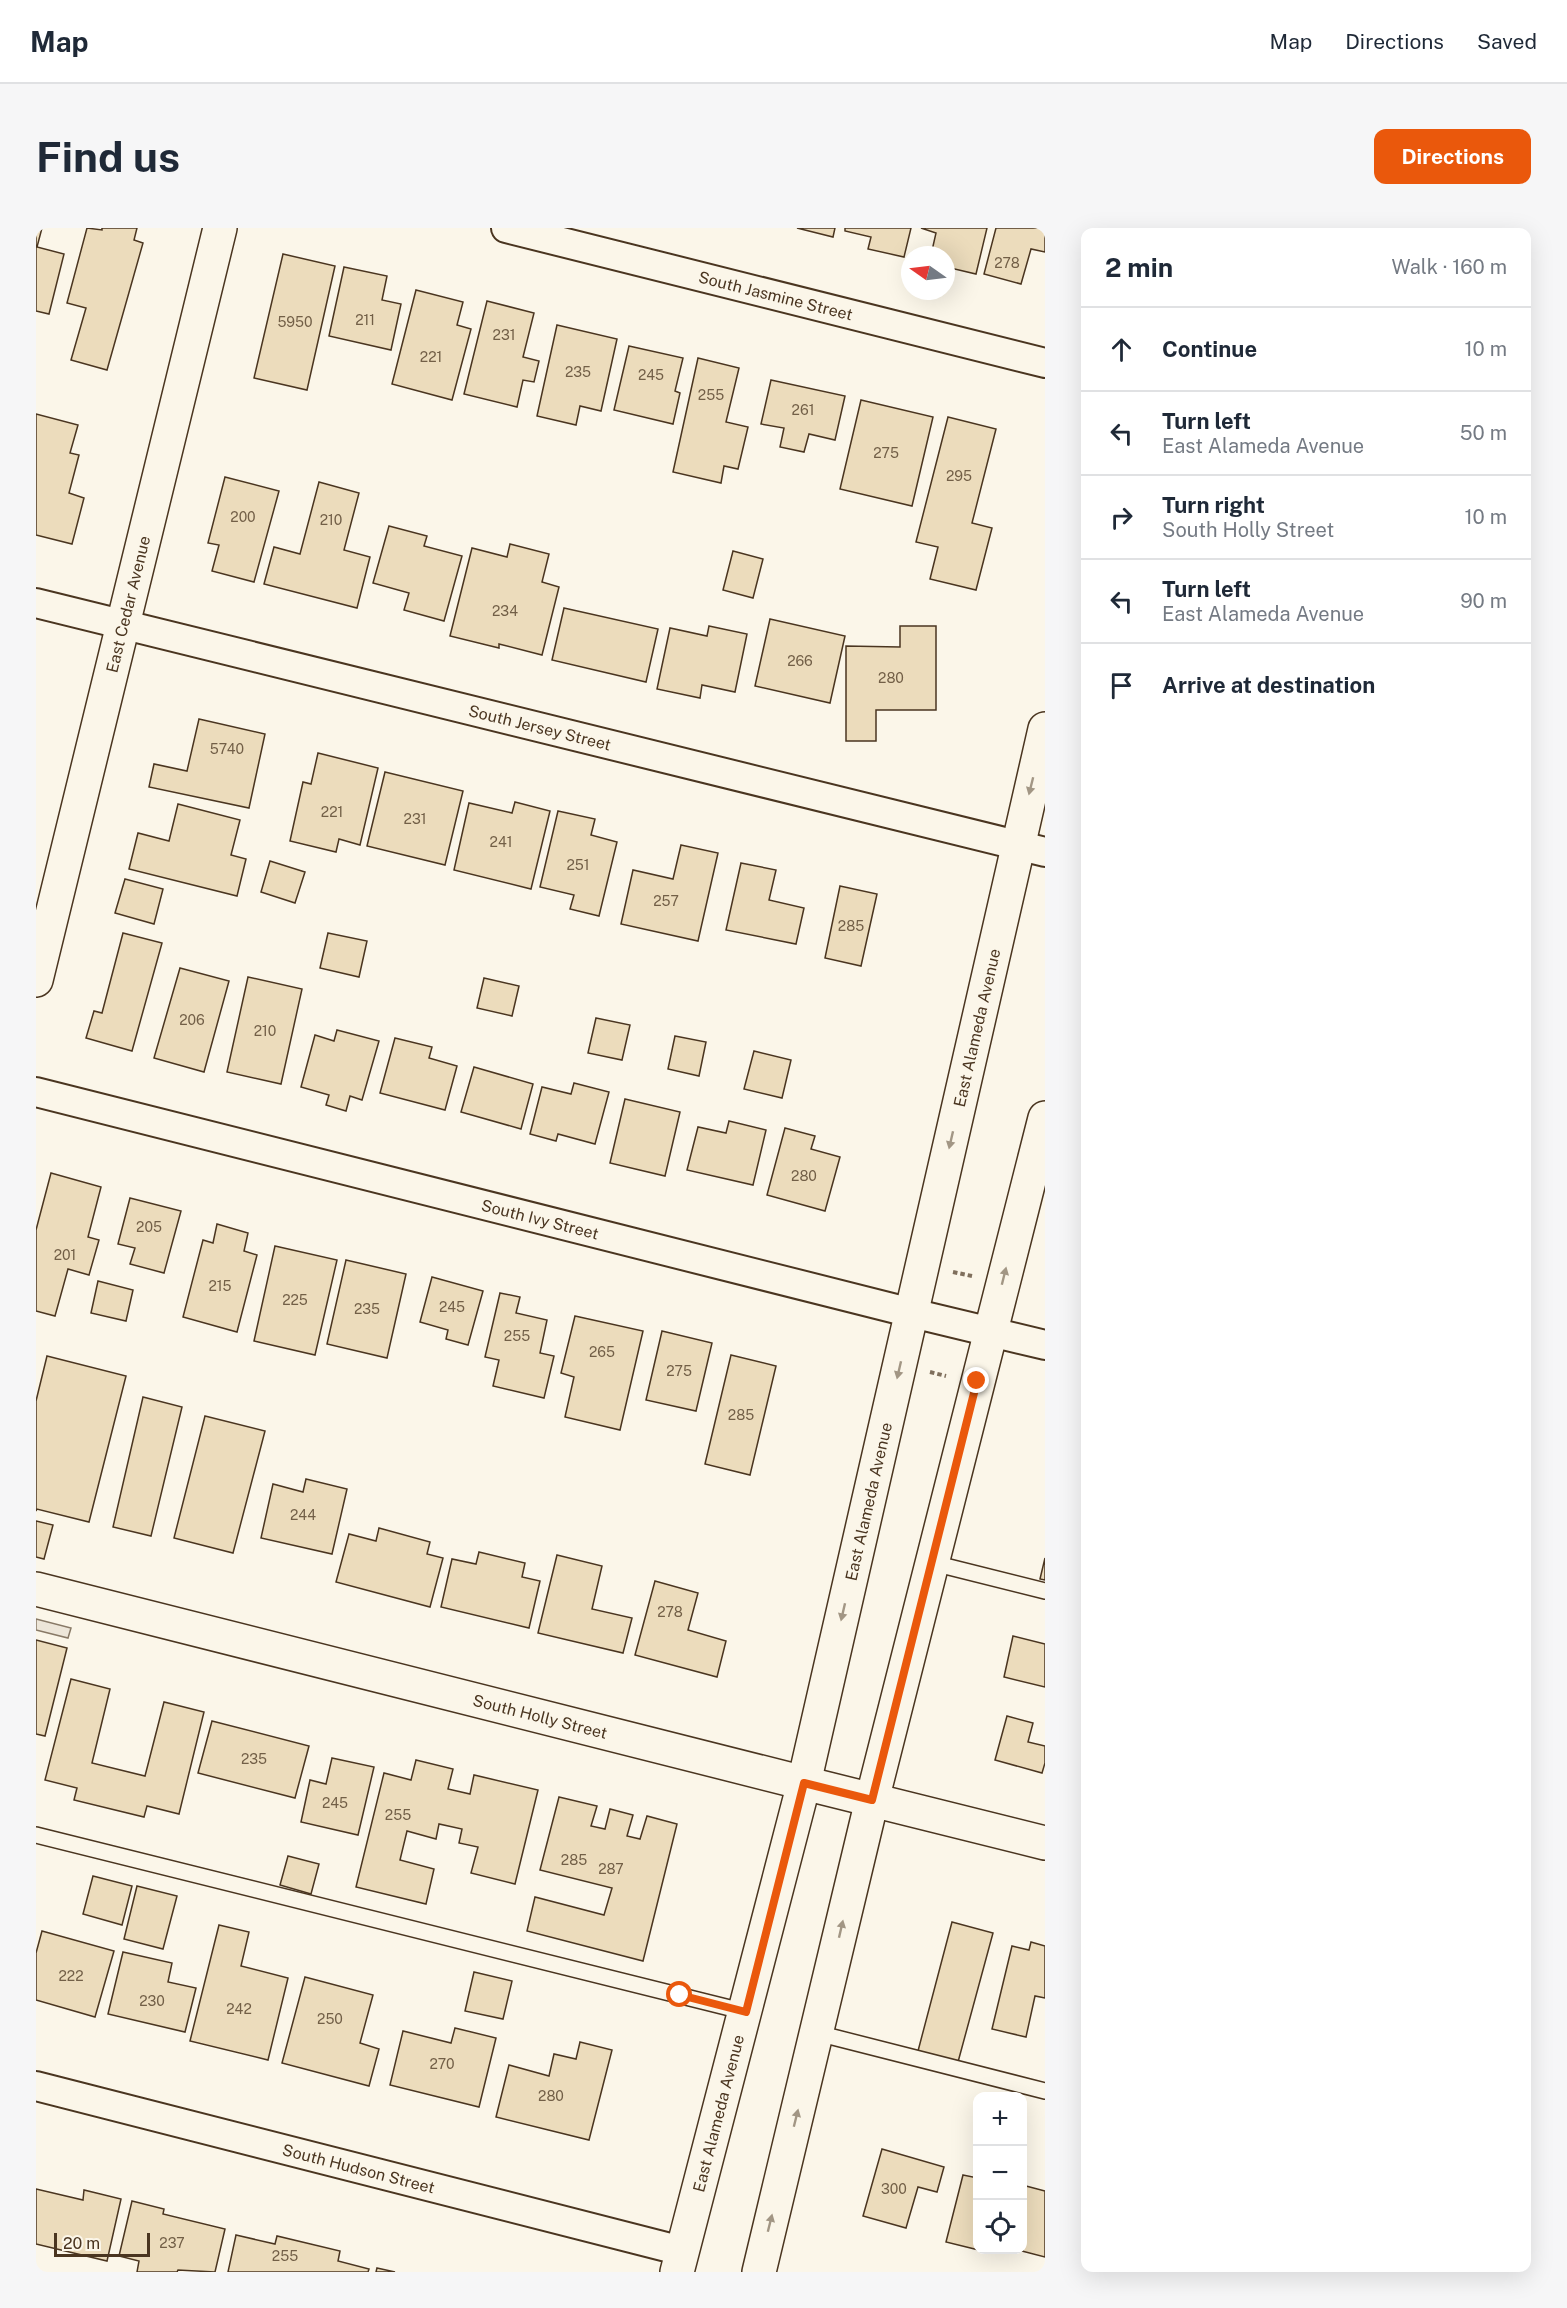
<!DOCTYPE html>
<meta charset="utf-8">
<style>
:root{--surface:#fff;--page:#f6f6f7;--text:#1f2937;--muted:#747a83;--line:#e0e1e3;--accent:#ea580c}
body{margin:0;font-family:"Public Sans",sans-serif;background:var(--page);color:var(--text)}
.controls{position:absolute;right:18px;bottom:18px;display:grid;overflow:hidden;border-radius:12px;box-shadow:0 6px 24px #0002}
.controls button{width:54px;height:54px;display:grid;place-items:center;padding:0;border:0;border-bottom:2px solid var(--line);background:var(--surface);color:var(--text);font:30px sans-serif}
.compass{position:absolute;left:865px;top:18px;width:54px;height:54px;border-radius:50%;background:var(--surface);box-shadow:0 6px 24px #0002;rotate:284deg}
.scale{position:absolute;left:18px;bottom:15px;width:96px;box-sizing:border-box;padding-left:6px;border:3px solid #4a3520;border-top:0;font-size:16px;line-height:21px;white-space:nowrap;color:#4a3520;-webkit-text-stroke:4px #fbf6e9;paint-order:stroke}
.stop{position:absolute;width:18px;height:18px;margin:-14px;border:4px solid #ea580c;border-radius:50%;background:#fff}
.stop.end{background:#ea580c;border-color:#fff;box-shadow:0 2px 6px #0008}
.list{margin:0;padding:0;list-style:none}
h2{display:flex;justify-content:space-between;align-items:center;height:78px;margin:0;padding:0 24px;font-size:26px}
h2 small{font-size:20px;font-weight:400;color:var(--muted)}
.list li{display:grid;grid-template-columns:39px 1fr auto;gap:18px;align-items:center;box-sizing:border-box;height:84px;padding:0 24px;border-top:2px solid var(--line)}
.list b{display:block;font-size:22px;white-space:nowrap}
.list p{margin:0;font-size:20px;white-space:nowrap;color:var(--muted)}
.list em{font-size:20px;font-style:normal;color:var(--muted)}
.icon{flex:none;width:33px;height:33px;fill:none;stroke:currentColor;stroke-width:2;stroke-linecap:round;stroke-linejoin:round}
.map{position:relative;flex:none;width:1009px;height:2044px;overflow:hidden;border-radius:12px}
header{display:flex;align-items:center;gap:36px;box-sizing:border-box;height:84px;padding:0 30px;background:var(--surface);border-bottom:2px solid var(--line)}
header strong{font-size:28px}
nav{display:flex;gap:33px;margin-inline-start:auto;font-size:21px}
.intro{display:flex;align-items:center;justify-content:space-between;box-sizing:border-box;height:144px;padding:0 36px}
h1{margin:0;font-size:42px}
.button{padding:15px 27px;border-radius:12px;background:var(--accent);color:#fff;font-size:21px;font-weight:700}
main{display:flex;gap:36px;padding:0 36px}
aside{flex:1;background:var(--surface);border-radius:12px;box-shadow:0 6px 24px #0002}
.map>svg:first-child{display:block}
.green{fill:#ede6d9;stroke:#887966;stroke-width:1.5}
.building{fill:#ecdcbc;stroke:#4a3520;stroke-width:1.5}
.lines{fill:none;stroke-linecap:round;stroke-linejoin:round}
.service-casing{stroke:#4a3520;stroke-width:18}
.minor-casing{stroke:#4a3520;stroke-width:32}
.tertiary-casing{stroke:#4a3520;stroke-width:36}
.secondary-casing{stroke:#4a3520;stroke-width:36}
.primary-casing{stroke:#4a3520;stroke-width:36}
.path{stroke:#7f6f5c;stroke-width:4;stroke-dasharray:4.5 3;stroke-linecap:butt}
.service{stroke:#fbf6e9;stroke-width:15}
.minor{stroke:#fbf6e9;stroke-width:28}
.tertiary{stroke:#fbf6e9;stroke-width:33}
.secondary{stroke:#fbf6e9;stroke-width:33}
.primary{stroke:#fbf6e9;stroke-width:33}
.oneway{fill:#a29684}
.route{stroke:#ea580c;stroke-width:8}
.labels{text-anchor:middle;stroke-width:4.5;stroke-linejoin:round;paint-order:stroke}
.number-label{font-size:14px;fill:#725f47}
.street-label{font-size:16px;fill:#4a3520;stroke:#fbf6e9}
</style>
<header>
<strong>Map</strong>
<nav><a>Map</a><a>Directions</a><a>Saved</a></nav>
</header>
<div class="intro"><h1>Find us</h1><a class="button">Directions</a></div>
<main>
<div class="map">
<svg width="1009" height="2044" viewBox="0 0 1009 2044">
<rect width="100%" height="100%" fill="#fbf6e9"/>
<path class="green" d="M 0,1391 L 35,1400 L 32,1410 L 0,1402 Z"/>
<g class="building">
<path d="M 0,0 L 6,0 L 1,19 L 28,26 L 13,86 L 0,83 Z"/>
<path d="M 51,0 L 66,2 L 66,0 L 101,0 L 98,12 L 107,15 L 71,142 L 35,132 L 50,80 L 31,75 Z"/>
<path d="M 761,0 L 799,0 L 797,9 Z"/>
<path d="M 809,0 L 875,0 L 868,29 L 832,21 L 835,9 L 809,3 Z"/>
<path d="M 885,0 L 951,0 L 940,46 L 910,39 L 910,27 L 895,27 L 900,5 Z"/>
<path d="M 960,0 L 1009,0 L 1009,24 L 995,21 L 985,56 L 948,46 Z"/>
<path d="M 247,26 L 299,38 L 271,162 L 218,150 Z"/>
<path d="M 308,39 L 351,48 L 346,72 L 365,76 L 355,122 L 293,108 Z"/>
<path d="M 380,62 L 427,74 L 421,97 L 435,101 L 416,172 L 356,156 Z"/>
<path d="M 451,73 L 498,85 L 487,129 L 503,133 L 498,154 L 487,152 L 481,179 L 428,166 Z"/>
<path d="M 521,97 L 581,111 L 565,183 L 544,178 L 540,197 L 501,188 Z"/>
<path d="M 593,118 L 647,130 L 639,163 L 644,165 L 637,196 L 578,182 Z"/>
<path d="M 662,130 L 703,140 L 690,194 L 712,199 L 702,241 L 688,238 L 685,255 L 637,244 Z"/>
<path d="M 735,152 L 809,168 L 799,212 L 773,206 L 768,224 L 744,219 L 748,200 L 725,196 Z"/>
<path d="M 825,172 L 897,189 L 876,278 L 804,261 Z"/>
<path d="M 0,186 L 42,197 L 34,225 L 43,227 L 33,265 L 48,270 L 36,316 L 0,307 Z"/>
<path d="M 912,189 L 960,201 L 936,295 L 956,300 L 940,362 L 894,351 L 902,319 L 880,314 Z"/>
<path d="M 189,249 L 243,263 L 218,354 L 176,343 L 183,317 L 172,315 Z"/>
<path d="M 283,254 L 323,265 L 308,322 L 334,329 L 321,380 L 228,356 L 238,319 L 264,326 Z"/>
<path d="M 353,298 L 391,308 L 388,318 L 426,328 L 408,393 L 368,382 L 373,365 L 337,355 Z"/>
<path d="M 474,316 L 513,326 L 506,354 L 523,359 L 506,427 L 463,416 L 463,420 L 414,408 L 436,320 L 471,329 Z"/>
<path d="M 697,323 L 727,331 L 717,370 L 687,362 Z"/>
<path d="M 528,380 L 622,401 L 610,454 L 516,432 Z"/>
<path d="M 734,391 L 809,408 L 794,475 L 719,458 Z"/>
<path d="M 673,398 L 711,406 L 699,464 L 666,457 L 664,470 L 621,461 L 634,400 L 671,408 Z"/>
<path d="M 864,398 L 900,398 L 900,482 L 840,482 L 840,513 L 810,513 L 810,418 L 864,419 Z"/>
<path d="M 163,491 L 229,506 L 213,580 L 113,559 L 118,536 L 151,543 Z"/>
<path d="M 282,525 L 342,540 L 324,617 L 303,611 L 300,624 L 254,613 L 267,554 L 275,556 Z"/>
<path d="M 349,544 L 427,563 L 409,637 L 331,618 Z"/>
<path d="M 479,574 L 514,583 L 495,661 L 418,642 L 433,575 L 476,585 Z"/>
<path d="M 142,576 L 204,592 L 195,627 L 210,631 L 201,668 L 93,641 L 102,605 L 133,613 Z"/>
<path d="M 522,583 L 559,591 L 555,607 L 581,614 L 563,688 L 534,681 L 538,667 L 504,659 Z"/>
<path d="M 645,617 L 682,625 L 662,713 L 585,696 L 597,642 L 637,651 Z"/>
<path d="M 234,633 L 269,644 L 259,675 L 225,664 Z"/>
<path d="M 705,635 L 740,642 L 733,672 L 768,680 L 760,716 L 690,702 Z"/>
<path d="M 89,651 L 127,661 L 118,696 L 79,685 Z"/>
<path d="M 804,658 L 841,666 L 825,738 L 789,730 Z"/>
<path d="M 87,705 L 126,715 L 96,823 L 50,810 L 58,783 L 66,785 Z"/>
<path d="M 292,705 L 331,713 L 323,749 L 284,740 Z"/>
<path d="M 144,740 L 193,753 L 168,844 L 118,830 Z"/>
<path d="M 212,749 L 266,761 L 245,856 L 191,844 Z"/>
<path d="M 448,750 L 483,758 L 476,788 L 441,780 Z"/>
<path d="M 560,790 L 594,797 L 586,832 L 552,825 Z"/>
<path d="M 301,802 L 343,813 L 326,872 L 314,868 L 310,883 L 290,877 L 293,867 L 265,859 L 279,807 L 298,813 Z"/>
<path d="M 639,808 L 670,814 L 663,848 L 632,841 Z"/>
<path d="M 359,810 L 396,819 L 393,830 L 421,838 L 409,882 L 344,865 Z"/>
<path d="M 718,823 L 755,832 L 746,870 L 708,861 Z"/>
<path d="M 438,839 L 497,856 L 485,901 L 425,884 Z"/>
<path d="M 538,855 L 573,864 L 559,916 L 522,906 L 520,913 L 494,906 L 506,859 L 535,866 Z"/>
<path d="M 589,871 L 644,884 L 629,948 L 574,935 Z"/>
<path d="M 693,893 L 730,902 L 717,957 L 651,942 L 662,899 L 690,905 Z"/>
<path d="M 749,900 L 779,908 L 775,921 L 804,929 L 789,983 L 731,967 Z"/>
<path d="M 15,945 L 65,959 L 52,1009 L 63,1012 L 53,1047 L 32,1041 L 19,1088 L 0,1083 L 0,1002 Z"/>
<path d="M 94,970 L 145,983 L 128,1045 L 94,1036 L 99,1020 L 82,1016 Z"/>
<path d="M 181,996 L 212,1005 L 208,1023 L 221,1027 L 201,1104 L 147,1089 L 167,1012 L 177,1015 Z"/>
<path d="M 239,1018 L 301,1032 L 279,1127 L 218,1113 Z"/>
<path d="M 310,1032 L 370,1046 L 351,1130 L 291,1116 Z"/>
<path d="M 396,1049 L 447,1063 L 432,1117 L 410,1111 L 412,1102 L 384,1094 Z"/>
<path d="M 62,1053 L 97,1062 L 90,1093 L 55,1085 Z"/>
<path d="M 464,1065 L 484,1069 L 480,1085 L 511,1092 L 504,1125 L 518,1128 L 508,1170 L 457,1158 L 463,1132 L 449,1129 Z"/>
<path d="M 539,1088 L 607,1103 L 584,1202 L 529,1189 L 538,1149 L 525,1145 Z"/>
<path d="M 626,1103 L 676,1115 L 660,1183 L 610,1172 Z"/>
<path d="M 695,1127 L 740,1138 L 714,1247 L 669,1236 Z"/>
<path d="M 11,1128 L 90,1148 L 53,1294 L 1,1281 L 0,1283 L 0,1173 Z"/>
<path d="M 107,1169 L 146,1179 L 115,1308 L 77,1299 Z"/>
<path d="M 169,1188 L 229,1203 L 197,1325 L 138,1310 Z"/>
<path d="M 270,1251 L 311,1261 L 296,1326 L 225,1310 L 237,1256 L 267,1264 Z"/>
<path d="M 0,1293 L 17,1297 L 8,1331 L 0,1329 Z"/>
<path d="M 343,1300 L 394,1314 L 391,1326 L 407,1330 L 394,1379 L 300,1354 L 313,1306 L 340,1313 Z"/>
<path d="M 443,1324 L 489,1335 L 486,1349 L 504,1353 L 493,1400 L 405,1379 L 416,1331 L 440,1336 Z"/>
<path d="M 521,1327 L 566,1338 L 556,1381 L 596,1390 L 587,1425 L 502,1405 Z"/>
<path d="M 1009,1330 L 1009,1352 L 1004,1351 Z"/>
<path d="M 619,1353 L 662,1365 L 652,1402 L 690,1413 L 681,1449 L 599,1427 Z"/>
<path d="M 977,1408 L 1009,1416 L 1009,1459 L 968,1449 Z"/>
<path d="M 0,1412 L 31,1420 L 9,1508 L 0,1506 Z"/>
<path d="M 35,1451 L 74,1461 L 56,1535 L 109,1548 L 128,1474 L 168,1484 L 143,1586 L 111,1578 L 108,1589 L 38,1572 L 41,1560 L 9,1552 Z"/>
<path d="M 971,1488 L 997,1495 L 992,1514 L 1009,1518 L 1009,1535 L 1006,1545 L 959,1532 Z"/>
<path d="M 176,1493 L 273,1518 L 259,1570 L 162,1545 Z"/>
<path d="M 296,1530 L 338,1539 L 322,1607 L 265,1594 L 274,1552 L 290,1556 Z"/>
<path d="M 380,1532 L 417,1541 L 412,1561 L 434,1566 L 438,1547 L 502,1562 L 479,1656 L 435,1645 L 442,1619 L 423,1615 L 426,1601 L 403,1596 L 400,1611 L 371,1603 L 364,1632 L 398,1641 L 390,1676 L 320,1659 L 348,1545 L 375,1552 Z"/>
<path d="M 523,1569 L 561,1578 L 555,1598 L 569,1601 L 574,1581 L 597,1587 L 591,1608 L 604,1611 L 611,1588 L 641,1596 L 607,1733 L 491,1703 L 499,1669 L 568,1687 L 576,1660 L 504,1642 Z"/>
<path d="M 252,1628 L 283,1636 L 275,1666 L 244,1657 Z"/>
<path d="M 57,1648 L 96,1658 L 86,1697 L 47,1686 Z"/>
<path d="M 101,1658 L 141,1668 L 127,1721 L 88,1711 Z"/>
<path d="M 916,1694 L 957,1705 L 922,1834 L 882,1823 Z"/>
<path d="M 183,1697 L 213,1704 L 205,1738 L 252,1750 L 232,1832 L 154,1813 Z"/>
<path d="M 6,1703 L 78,1723 L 59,1789 L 0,1772 L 0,1725 Z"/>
<path d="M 995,1714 L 1009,1718 L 1009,1770 L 999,1768 L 990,1809 L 956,1801 L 976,1718 L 993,1722 Z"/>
<path d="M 87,1724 L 136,1735 L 132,1754 L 160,1760 L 149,1804 L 72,1786 Z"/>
<path d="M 438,1744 L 476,1753 L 467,1791 L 429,1783 Z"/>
<path d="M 269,1749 L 337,1767 L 324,1815 L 343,1821 L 333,1858 L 246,1835 Z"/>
<path d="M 419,1800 L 460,1810 L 443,1879 L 354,1857 L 367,1803 L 415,1815 Z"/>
<path d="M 544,1814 L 576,1822 L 553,1912 L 460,1889 L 473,1837 L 513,1848 L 518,1826 L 540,1831 Z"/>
<path d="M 846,1921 L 908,1939 L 901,1964 L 882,1959 L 870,2000 L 827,1988 Z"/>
<path d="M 927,1947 L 942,1950 L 942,2022 L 956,2022 L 955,2025 L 910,2014 Z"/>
<path d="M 990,1958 L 1009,1963 L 1009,2029 L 982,2022 L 987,2022 L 987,1969 Z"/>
<path d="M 0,1961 L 47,1972 L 48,1962 L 85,1971 L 71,2033 L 0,2016 Z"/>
<path d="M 96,1973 L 128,1981 L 127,1986 L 189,2001 L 179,2044 L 142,2042 L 141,2044 L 101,2044 L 103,2033 L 83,2028 Z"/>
<path d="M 200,2007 L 239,2016 L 241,2008 L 304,2023 L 302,2033 L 333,2041 L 332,2044 L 192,2044 Z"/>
<path d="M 341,2040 L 359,2044 L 340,2044 Z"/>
</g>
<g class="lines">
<defs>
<g id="service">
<path d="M 897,1335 L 1009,1363"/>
<path d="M 0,1607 L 710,1784"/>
<path d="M 781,1805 L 1009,1863"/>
</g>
<g id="minor">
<path id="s1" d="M 470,0 L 1009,135"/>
<path id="s2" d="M 0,375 L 1009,624"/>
<path id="s3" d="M 0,864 L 876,1085 L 1009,1117"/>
<path id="s4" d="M 0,1858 L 646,2023"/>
</g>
<g id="tertiary">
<path id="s5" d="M 0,752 L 184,0"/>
<path id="s6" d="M 0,1361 L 768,1555"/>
</g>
<path id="secondary" d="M 768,1555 L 1009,1615"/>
<g id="primary">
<path id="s7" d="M 641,2044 L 768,1555 L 1009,501"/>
<path d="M 723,2044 L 836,1572 L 1009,890"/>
</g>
</defs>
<use href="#service" class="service-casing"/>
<use href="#minor" class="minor-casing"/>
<use href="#tertiary" class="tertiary-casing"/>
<use href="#secondary" class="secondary-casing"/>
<use href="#primary" class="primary-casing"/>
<g class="path">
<path d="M 917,1044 L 936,1048"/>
<path d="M 894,1144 L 910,1148"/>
</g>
<use href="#service" class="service"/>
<use href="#minor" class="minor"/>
<use href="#tertiary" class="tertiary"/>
<use href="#secondary" class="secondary"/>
<use href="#primary" class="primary"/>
</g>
<defs><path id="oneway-solid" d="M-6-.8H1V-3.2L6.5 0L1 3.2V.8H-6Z" transform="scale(1.5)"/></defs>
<g class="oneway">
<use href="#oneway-solid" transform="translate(995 558) rotate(104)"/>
<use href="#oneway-solid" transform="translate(915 912) rotate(103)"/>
<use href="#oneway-solid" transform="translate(968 1048) rotate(-76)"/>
<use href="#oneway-solid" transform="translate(863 1142) rotate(103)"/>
<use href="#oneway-solid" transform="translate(807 1384) rotate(103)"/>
<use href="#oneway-solid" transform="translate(805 1701) rotate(-77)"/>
<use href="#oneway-solid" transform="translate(760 1890) rotate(-76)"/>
<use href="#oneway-solid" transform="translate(734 1995) rotate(-76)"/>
</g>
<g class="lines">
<path class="route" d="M 644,1767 L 710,1784 L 768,1555 L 836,1572 L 941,1153"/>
</g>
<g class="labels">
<g class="number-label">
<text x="971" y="40">278</text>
<text x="329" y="97">211</text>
<text x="259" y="99">5950</text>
<text x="468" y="112">231</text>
<text x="395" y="134">221</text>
<text x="542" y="149">235</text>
<text x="615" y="152">245</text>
<text x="675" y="172">255</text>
<text x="767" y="187">261</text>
<text x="850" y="230">275</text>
<text x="923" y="253">295</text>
<text x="207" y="294">200</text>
<text x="295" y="297">210</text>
<text x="469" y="388">234</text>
<text x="764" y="438">266</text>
<text x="855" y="455">280</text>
<text x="191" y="526">5740</text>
<text x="296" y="589">221</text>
<text x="379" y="596">231</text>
<text x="465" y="619">241</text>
<text x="542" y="642">251</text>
<text x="630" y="678">257</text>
<text x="815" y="703">285</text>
<text x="156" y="797">206</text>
<text x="229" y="808">210</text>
<text x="768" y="953">280</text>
<text x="113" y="1004">205</text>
<text x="29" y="1032">201</text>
<text x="184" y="1063">215</text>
<text x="259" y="1077">225</text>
<text x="416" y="1084">245</text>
<text x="331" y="1086">235</text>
<text x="481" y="1113">255</text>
<text x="566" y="1129">265</text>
<text x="643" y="1148">275</text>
<text x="705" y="1192">285</text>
<text x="267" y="1292">244</text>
<text x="634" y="1389">278</text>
<text x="218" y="1536">235</text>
<text x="299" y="1580">245</text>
<text x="362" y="1592">255</text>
<text x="538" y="1637">285</text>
<text x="575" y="1646">287</text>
<text x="35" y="1753">222</text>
<text x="116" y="1778">230</text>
<text x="203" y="1786">242</text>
<text x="294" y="1796">250</text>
<text x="406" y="1841">270</text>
<text x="515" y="1873">280</text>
<text x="858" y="1966">300</text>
<text x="136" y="2020">237</text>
<text x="249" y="2033">255</text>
</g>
<g class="street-label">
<text dy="6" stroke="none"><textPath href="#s1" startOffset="278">South Jasmine Street</textPath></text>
<text dy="6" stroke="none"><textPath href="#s5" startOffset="387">East Cedar Avenue</textPath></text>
<text dy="6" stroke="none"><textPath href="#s2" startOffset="519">South Jersey Street</textPath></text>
<text dy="6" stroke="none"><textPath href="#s7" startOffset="1280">East Alameda Avenue</textPath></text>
<text dy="6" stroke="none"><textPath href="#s3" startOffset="520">South Ivy Street</textPath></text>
<text dy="6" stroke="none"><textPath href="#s7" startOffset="794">East Alameda Avenue</textPath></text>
<text dy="6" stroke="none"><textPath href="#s6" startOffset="520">South Holly Street</textPath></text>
<text dy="6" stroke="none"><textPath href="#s7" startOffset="164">East Alameda Avenue</textPath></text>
<text dy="6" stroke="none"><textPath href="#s4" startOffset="333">South Hudson Street</textPath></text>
</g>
</g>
</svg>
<div class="controls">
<button>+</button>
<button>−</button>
<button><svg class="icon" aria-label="locate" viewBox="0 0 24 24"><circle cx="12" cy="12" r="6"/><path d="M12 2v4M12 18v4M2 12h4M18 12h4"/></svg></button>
</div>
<svg class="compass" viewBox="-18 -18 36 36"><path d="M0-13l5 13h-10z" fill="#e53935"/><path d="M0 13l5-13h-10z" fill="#747a83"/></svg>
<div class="scale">20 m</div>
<div class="stop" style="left:644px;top:1767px"></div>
<div class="stop end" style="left:941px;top:1153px"></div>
</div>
<aside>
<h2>2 min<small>Walk · 160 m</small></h2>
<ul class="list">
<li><svg class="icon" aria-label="ahead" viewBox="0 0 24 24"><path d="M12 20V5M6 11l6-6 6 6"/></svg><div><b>Continue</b></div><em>10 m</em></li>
<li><svg class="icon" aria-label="left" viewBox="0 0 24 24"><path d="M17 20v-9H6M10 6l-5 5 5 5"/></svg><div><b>Turn left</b><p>East Alameda Avenue</p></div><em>50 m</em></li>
<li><svg class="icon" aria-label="right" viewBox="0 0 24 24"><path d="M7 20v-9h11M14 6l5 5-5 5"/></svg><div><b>Turn right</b><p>South Holly Street</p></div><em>10 m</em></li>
<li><svg class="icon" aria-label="left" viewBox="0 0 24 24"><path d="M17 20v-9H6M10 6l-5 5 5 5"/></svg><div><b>Turn left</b><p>East Alameda Avenue</p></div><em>90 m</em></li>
<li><svg class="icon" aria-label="arrive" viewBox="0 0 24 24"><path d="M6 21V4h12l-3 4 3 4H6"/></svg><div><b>Arrive at destination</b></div></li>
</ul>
</aside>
</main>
